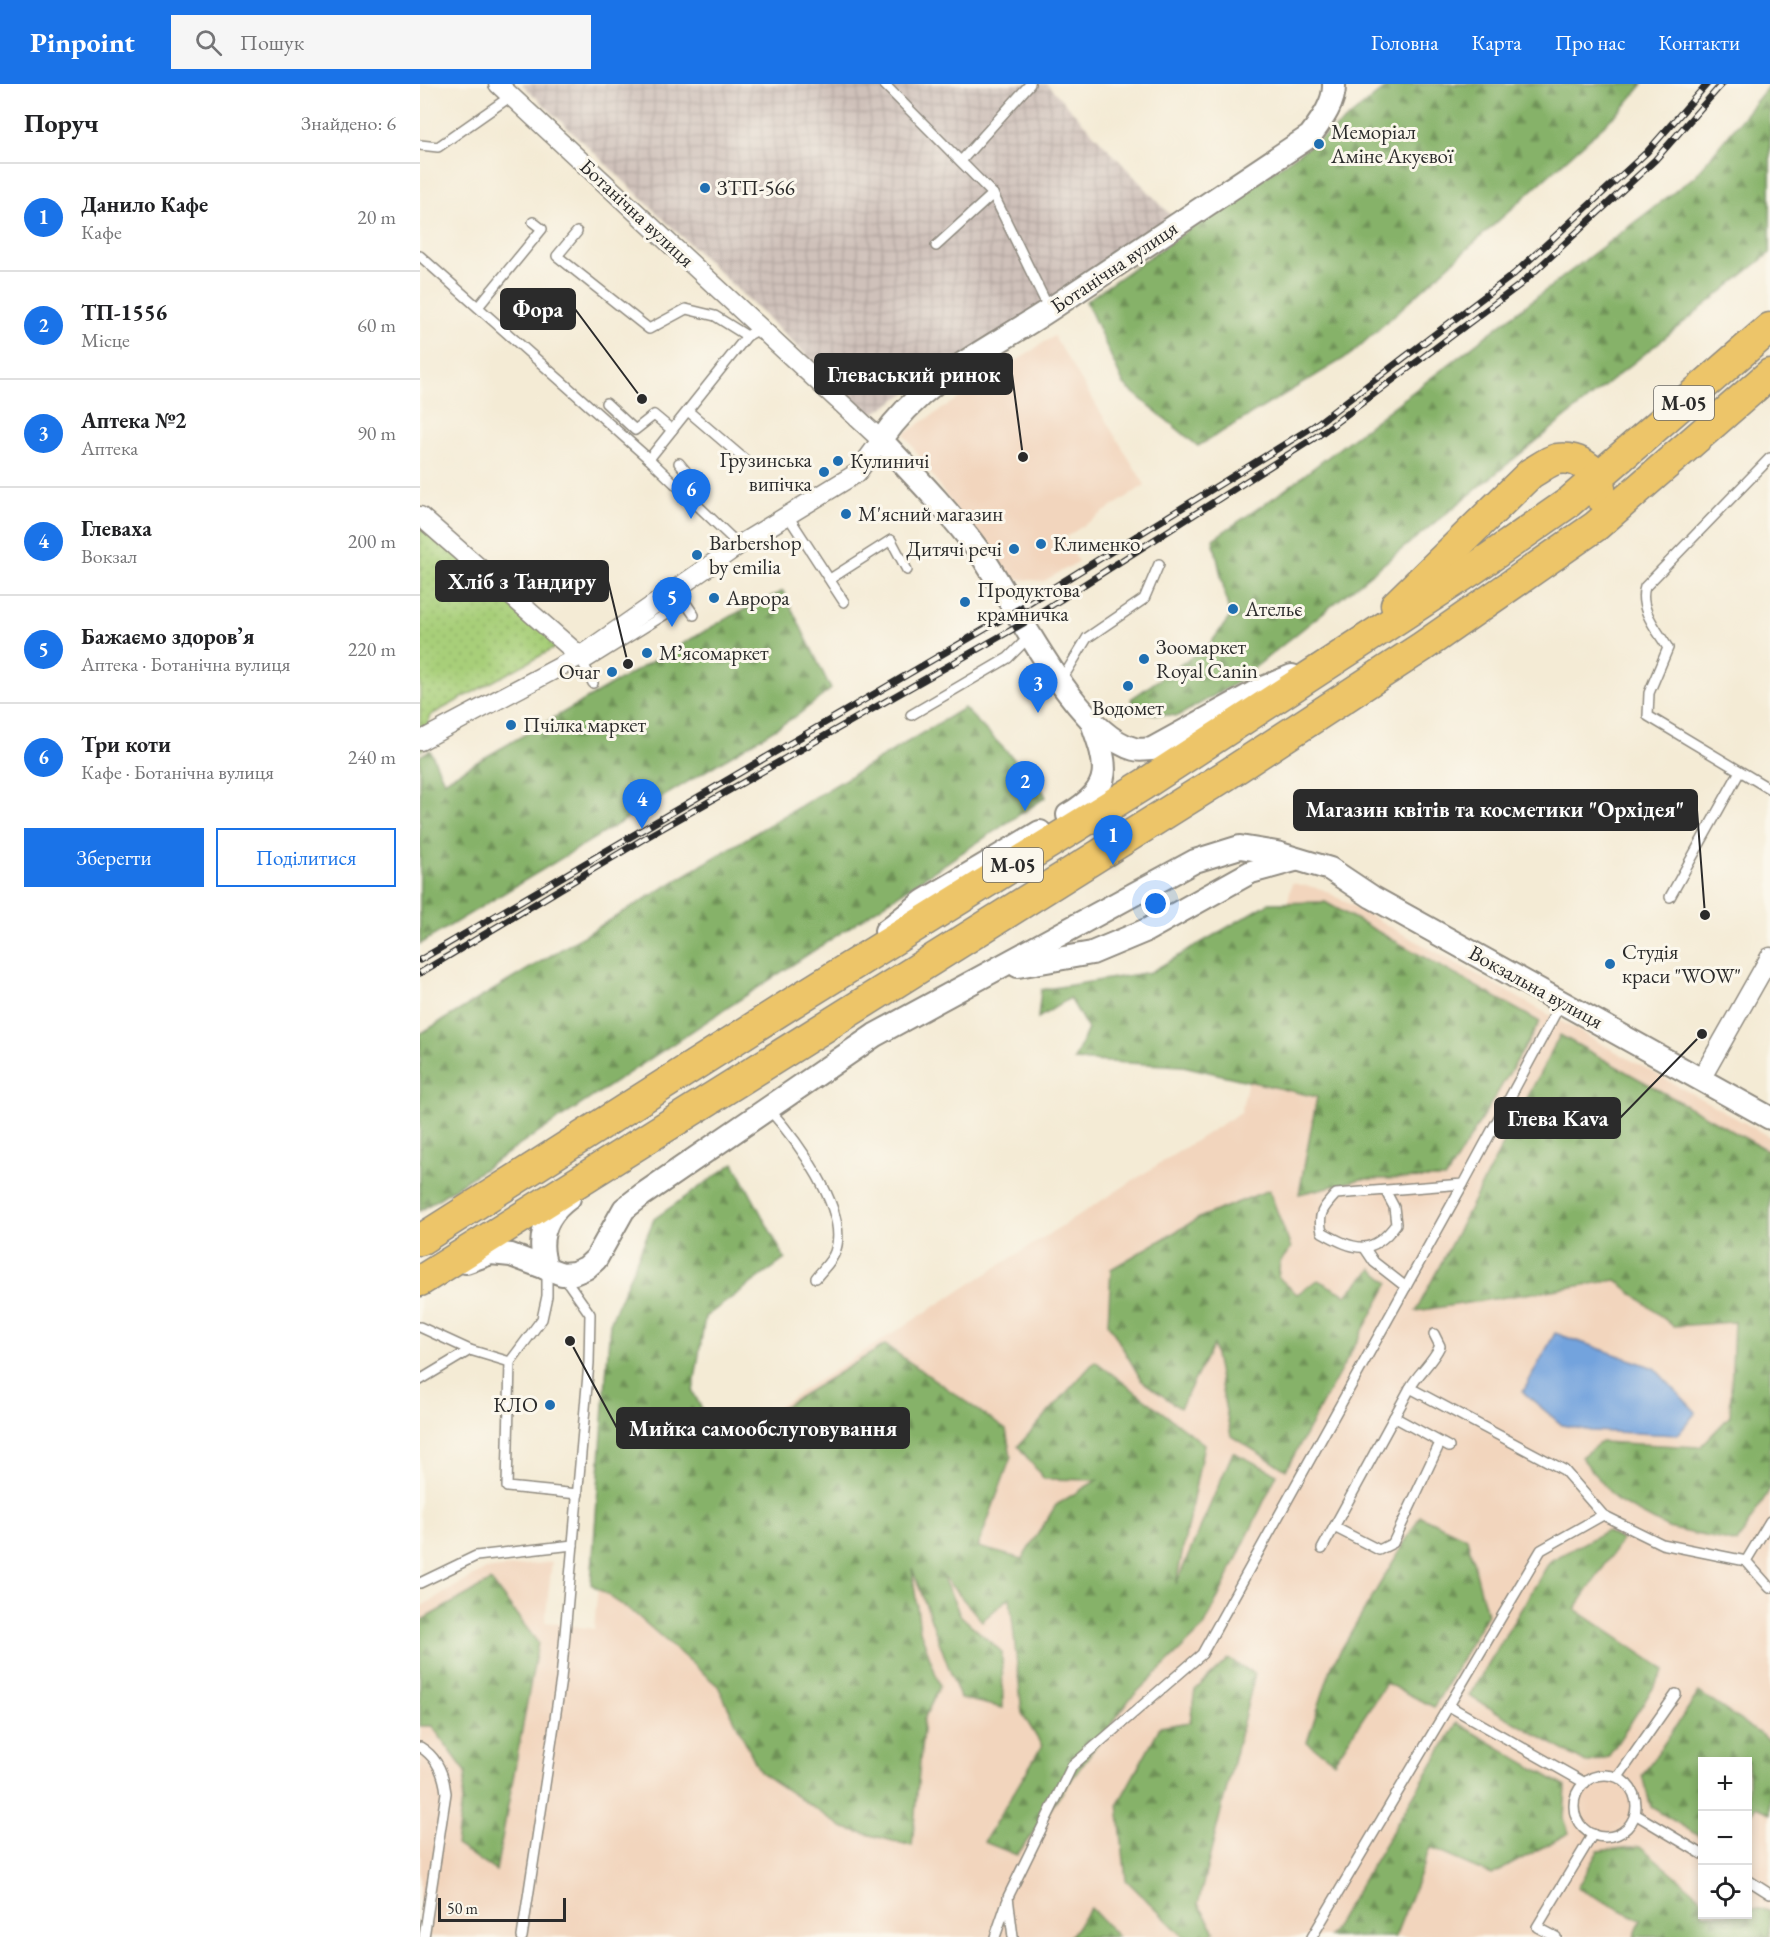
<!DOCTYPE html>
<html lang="uk">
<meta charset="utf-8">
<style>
:root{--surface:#fff;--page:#f6f6f6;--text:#202124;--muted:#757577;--line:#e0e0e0;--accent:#1a73e8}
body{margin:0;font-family:"EB Garamond",serif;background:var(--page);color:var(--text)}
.controls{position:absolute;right:18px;bottom:18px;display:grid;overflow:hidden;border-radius:0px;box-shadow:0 3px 9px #0003}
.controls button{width:54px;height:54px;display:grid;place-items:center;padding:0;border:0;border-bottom:2px solid var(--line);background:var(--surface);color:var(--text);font:30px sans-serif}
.scale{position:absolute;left:18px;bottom:15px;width:128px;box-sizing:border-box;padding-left:6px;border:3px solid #2b2b2b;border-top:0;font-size:16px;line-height:21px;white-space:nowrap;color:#2b2b2b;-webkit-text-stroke:4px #fbf7ec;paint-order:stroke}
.you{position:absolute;left:736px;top:820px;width:21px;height:21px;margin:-15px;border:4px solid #fff;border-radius:50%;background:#1a73e8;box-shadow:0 0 0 9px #1a73e833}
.badge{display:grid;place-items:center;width:39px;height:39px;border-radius:50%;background:var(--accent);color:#fff;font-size:20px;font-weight:700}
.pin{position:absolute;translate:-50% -50px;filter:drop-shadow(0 2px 3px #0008)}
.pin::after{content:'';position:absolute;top:32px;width:21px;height:18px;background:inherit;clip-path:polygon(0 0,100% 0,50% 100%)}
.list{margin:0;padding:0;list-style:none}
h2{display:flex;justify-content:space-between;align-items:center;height:78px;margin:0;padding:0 24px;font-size:26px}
h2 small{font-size:20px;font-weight:400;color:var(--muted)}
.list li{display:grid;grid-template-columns:39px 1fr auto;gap:18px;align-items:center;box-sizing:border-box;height:108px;padding:0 24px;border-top:2px solid var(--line)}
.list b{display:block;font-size:22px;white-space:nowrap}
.list p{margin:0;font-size:20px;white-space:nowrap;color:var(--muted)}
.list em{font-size:20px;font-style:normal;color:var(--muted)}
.actions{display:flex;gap:12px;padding:18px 24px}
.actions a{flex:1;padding:14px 0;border:2px solid var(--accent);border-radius:0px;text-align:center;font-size:21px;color:var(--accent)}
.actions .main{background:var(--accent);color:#fff}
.icon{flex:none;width:33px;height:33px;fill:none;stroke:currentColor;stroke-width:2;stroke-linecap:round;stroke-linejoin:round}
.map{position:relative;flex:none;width:1350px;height:1853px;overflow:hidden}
header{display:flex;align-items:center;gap:36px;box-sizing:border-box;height:84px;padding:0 30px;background:var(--accent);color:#fff}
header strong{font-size:28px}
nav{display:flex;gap:33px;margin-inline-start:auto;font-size:21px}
.search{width:420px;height:54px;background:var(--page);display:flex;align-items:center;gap:15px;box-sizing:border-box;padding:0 21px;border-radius:0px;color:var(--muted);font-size:22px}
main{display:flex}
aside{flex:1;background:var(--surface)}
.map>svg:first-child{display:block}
.built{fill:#f2d5bd;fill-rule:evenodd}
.industrial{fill:url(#industrial-grid)}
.forest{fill:url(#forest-firs);stroke:#586e4a;stroke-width:1.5}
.garden{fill:url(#garden-dots);stroke:#6a7d52;stroke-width:1.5}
.water{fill:#73a3dd;stroke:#4f6784;stroke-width:1.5}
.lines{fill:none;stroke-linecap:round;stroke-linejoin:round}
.service-casing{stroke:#908b80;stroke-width:12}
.minor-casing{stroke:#908b80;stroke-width:21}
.tertiary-casing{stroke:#908b80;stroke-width:26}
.trunk-casing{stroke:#908b80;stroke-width:33}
.service{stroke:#fff;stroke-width:9}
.minor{stroke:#fff;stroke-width:18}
.tertiary{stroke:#fff;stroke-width:22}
.trunk{stroke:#edc569;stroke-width:30}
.rail-casing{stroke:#2b2b2b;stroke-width:7}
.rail{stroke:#fbf7ec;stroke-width:4.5;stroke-dasharray:14;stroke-linecap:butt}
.poi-dot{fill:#1f6fb2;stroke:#fbf7ec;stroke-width:2}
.labels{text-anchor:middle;stroke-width:6;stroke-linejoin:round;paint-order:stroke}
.shield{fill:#fbf7ec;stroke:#696865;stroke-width:1.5}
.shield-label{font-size:20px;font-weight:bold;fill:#2b2b2b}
.poi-label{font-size:21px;fill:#2b2b2b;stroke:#fbf7ec;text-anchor:start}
.street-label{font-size:21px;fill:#2b2b2b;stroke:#fbf7ec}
.leader{fill:none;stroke:#2b2b2b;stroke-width:2}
.callout-dot{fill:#2b2b2b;stroke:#fbf7ec;stroke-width:2}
.callout{fill:#2b2b2b;stroke:#2b2b2b;stroke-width:2}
.callout-label{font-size:22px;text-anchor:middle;font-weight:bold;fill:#fff}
</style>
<header>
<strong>Pinpoint</strong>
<div class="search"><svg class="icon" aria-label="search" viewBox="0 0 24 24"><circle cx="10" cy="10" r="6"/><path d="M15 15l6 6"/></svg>Пошук</div>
<nav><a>Головна</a><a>Карта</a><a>Про нас</a><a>Контакти</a></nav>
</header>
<main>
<aside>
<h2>Поруч<small>Знайдено: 6</small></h2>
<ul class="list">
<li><span class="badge">1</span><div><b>Данило Кафе</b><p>Кафе</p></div><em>20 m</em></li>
<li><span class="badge">2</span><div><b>ТП-1556</b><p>Місце</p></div><em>60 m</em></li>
<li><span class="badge">3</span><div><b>Аптека №2</b><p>Аптека</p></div><em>90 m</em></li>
<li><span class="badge">4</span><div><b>Глеваха</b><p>Вокзал</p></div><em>200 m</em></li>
<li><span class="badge">5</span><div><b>Бажаємо здоровʼя</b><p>Аптека · Ботанічна вулиця</p></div><em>220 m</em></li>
<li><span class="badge">6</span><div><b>Три коти</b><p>Кафе · Ботанічна вулиця</p></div><em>240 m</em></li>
</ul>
<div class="actions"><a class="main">Зберегти</a><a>Поділитися</a></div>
</aside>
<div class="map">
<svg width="1350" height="1853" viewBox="0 0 1350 1853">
<defs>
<pattern id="industrial-grid" width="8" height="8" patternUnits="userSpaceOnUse" patternTransform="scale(1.5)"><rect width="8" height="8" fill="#cfc1ba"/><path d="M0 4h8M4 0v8" fill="none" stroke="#b2a6a0"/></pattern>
<pattern id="forest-firs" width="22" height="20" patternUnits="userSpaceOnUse" patternTransform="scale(1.5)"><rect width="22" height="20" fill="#86b269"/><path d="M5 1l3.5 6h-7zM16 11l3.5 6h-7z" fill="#6e9157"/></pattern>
<pattern id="garden-dots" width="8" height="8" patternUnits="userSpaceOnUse" patternTransform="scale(1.5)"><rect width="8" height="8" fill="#a8cf79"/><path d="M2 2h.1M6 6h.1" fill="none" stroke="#91b269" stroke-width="1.8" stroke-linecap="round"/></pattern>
</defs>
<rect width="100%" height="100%" fill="#fbf7ec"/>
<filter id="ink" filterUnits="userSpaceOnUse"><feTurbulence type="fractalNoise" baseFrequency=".0167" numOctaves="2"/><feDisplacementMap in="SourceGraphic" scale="12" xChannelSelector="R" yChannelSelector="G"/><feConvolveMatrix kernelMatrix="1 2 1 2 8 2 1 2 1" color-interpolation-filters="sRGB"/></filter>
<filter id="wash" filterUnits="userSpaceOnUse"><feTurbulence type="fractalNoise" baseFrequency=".008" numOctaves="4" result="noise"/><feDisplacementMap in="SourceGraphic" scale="24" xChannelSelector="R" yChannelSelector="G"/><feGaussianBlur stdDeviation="1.35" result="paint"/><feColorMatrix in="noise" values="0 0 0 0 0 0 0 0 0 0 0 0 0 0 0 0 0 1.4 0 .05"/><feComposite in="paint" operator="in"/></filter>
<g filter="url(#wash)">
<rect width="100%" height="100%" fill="#f4ebd5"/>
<g class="built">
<path d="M 634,252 L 725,401 L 646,453 L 658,478 L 624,497 L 582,494 L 484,350 Z"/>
<path d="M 872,799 L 902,805 L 1350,1053 L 1350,1853 L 0,1853 L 0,1523 L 64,1486 L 132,1478 L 125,1538 L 174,1545 L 180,1477 L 276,1374 L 821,1028 ZM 1282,1678 L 1328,1678 L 1328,1830 L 1282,1830 Z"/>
</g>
<path class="industrial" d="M 102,0 L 627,0 L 756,137 L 450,332 Z"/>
<g class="forest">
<path d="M 970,0 L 1223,0 L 1203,24 L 930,271 L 778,362 L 704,301 L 666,217 L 921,40 Z"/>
<path d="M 1350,0 L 1350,169 L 813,601 L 758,632 L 719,628 L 711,615 L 790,560 L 810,533 L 793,455 L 862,408 L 1275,92 Z"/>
<path d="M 363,507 L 411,605 L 378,631 L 0,860 L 0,672 L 10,666 L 24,697 L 311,532 Z"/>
<path d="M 544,624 L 597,678 L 614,691 L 626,713 L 0,1127 L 0,950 Z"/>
<path d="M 905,818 L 1120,938 L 1026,1094 L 942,1095 L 879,1110 L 897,1013 L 763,982 L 654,976 L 668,945 L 650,914 L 618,934 L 621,906 L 731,888 L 849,819 Z"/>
<path d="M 1140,951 L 1350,1068 L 1350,1405 L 1317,1459 L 1248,1444 L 1197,1417 L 1161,1373 L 1181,1358 L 1280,1363 L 1310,1332 L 1314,1238 L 1253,1242 L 1196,1196 L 996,1227 Z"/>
<path d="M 314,1079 L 365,1175 L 285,1233 L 273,1308 L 301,1360 L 465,1261 L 586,1346 L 591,1373 L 558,1463 L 602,1475 L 636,1421 L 677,1396 L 624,1395 L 598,1362 L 675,1277 L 784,1360 L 756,1500 L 813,1368 L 857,1390 L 784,1543 L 709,1616 L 597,1771 L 564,1758 L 622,1662 L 602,1629 L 590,1513 L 562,1537 L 521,1490 L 541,1532 L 582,1568 L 583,1624 L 540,1614 L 492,1484 L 500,1546 L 520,1602 L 504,1635 L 492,1762 L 424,1744 L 340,1688 L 298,1602 L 214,1529 L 171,1500 L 190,1239 L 234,1135 Z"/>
<path d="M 849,1106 L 871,1164 L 860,1178 L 858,1193 L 877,1210 L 898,1196 L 926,1211 L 952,1185 L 969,1199 L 866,1386 L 811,1352 L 793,1261 L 760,1324 L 722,1297 L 688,1239 L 691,1185 L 781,1133 Z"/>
<path d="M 1000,1432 L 1047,1454 L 1067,1530 L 1014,1623 L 966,1599 L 914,1678 L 887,1658 L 912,1581 Z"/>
<path d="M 1186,1447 L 1202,1456 L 1155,1525 L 1245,1586 L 1188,1673 L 1166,1679 L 1049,1612 L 1130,1477 Z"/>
<path d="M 71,1497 L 118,1559 L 76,1787 L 36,1761 L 46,1688 L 12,1642 L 0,1642 L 0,1537 Z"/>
<path d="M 808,1575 L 835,1590 L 778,1820 L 795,1847 L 788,1853 L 764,1853 L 706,1796 L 698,1720 L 740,1643 L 770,1638 L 775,1606 Z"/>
<path d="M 1279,1608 L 1350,1657 L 1350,1729 L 1337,1723 L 1328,1734 L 1328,1678 L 1282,1678 L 1282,1754 L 1231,1723 L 1222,1692 Z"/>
<path d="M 1037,1639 L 1146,1703 L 1144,1734 L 1149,1749 L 1072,1791 L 1010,1764 L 975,1853 L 909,1853 Z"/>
<path d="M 1220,1762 L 1282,1814 L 1282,1830 L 1328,1830 L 1328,1824 L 1350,1826 L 1350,1853 L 1214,1853 L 1221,1836 L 1157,1804 L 1178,1767 Z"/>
<path d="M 671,1824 L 698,1853 L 649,1853 Z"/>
</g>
<path class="garden" d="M 0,435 L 142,560 L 11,631 L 3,652 L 7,663 L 0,667 Z"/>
<path class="water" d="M 1135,1249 L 1234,1284 L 1276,1328 L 1258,1351 L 1171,1347 L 1142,1341 L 1103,1308 Z"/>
</g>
<g filter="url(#ink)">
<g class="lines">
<defs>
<g id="service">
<path d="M 464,0 L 573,110 L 629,225"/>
<path d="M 0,61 L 18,63 L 91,12"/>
<path d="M 541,77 L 610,0"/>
<path d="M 157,148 L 137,172 L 229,245 L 266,225 L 295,232 L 327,252"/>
<path d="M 516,162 L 573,110"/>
<path d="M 0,172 L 229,375"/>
<path d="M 58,223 L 122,145 L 113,138"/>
<path d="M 186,319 L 215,346 L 234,331 L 252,346"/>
<path d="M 268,327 L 330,380"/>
<path d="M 1350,374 L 1225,503 C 1218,524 1237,546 1248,564 L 1229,609 L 1228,632 L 1350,705"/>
<path d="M 259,379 L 269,391 L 271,414"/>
<path d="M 368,432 L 424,518"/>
<path d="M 319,461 L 229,375 L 327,252 L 341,244"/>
<path d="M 410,495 L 471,456 L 487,486"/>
<path d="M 637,591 L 647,587 L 667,554 L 724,515 L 739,480"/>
<path d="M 173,599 L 164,581 L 265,518 L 274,531"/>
<path d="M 491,631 L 588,574 L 610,552"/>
<path d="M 1250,813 L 1319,689"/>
<path d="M 348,1024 C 374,1053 431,1127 415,1168 C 412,1177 402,1186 396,1194"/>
<path d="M 965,1106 L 974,1123 L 976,1140 C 952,1173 934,1166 902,1148 C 897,1130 904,1123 916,1110 L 1043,1100 L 1141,919"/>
<path d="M 944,1163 L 954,1178 L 986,1203"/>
<path d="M 127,1185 L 127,1212 L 122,1235 L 90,1278 L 87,1403 L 158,1410"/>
<path d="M 0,1243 L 50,1266 L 90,1278"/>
<path d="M 0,1296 L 50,1266"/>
<path d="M 990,1304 C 999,1288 1012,1279 1020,1262 L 1014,1250"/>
<path d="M 974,1333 L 1029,1363"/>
<path d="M 1350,1437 L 1326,1477 L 1350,1504"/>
<path d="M 914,1443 L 959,1466 L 973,1459 L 1020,1359"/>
<path d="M 902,1465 L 990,1304 L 1144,1386 L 1183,1431 L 1242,1460 L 1326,1477"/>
<path d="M 0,1499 L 56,1472 L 153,1461"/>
<path d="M 1029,1622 L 1165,1699"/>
<path d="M 0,1663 C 17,1673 24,1690 26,1709 L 4,1853"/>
<circle cx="1185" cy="1722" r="31"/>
<path d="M 1198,1693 L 1256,1610"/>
<path d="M 1215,1730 L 1282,1770"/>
<path d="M 1328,1796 L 1350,1810"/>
<path d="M 102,1853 L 141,1595 L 169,1279 L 170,1230 L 144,1193"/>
<path d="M 575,1853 L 587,1818"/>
<path d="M 593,1853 L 588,1813 L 652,1682 L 782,1570 L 1043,1100"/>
<path d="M 892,1853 L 1121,1466 L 1183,1431"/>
<path d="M 1136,1853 L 1117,1843 L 1173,1750"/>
</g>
<g id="minor">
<path d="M 0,432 L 160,572"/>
<path d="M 0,657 L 160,572 L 319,461 L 437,389 L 461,356 L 78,0"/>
<path d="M 1281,995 L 1350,873"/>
</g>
<g id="tertiary">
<path d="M 872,592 L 843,604 L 732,665 C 727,665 720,667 714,665 C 654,649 594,517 558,466 C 529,427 494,391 461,356 C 506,291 568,267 632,224 C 718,167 804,109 890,52 C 901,37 915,19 914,0"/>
<path d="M 648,731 C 695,703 688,682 671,636"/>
<path d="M 466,847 L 504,817 L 620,748"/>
<path d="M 598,882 L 672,869 L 727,846 L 831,788 L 875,776"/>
<path d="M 46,1178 L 71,1169 L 91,1171 L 142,1190 L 154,1189 L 166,1184 L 176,1175 L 204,1125 L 222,1111 L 455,951 L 775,777 L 820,763 L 857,769 L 910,785 L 952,813 L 1350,1034"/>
<path d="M 127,1185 C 116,1156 124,1132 149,1114"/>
</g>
<g id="trunk">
<path d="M 976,521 L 1111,389 C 1119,385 1128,377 1137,375 C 1159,371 1183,389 1180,412"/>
<path d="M 0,1156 L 383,912 L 723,701 L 1052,486 L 1148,419 L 1350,244"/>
<path d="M 0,1197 L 805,692 L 1002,563 L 1176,442 L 1350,290"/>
</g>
</defs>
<use href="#service" class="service-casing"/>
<use href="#minor" class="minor-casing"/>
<use href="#tertiary" class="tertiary-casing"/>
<use href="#trunk" class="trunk-casing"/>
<use href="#service" class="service"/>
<use href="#minor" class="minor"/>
<use href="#tertiary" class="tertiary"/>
<use href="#trunk" class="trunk"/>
<defs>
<g id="rail">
<path d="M 0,876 L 589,531 L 894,342 L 1094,190 L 1227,68 L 1287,0"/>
<path d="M 0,889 L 225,754 L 602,540 L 899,351 L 1101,200 L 1235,76 L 1302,0"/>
</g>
</defs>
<use href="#rail" class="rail-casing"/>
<use href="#rail" class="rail"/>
</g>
</g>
<g class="poi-dot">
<circle cx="899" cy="60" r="6"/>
<circle cx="285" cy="104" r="6"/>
<circle cx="418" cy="377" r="6"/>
<circle cx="404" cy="388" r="6"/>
<circle cx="426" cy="430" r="6"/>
<circle cx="621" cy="460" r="6"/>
<circle cx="594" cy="465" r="6"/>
<circle cx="277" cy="471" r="6"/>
<circle cx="294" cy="514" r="6"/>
<circle cx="545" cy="518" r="6"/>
<circle cx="813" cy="525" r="6"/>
<circle cx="227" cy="569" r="6"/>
<circle cx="724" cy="575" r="6"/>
<circle cx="192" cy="588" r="6"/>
<circle cx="708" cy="602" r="6"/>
<circle cx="91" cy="641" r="6"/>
<circle cx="1190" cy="880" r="6"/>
<circle cx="130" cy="1321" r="6"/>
</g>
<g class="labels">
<g class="shield">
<rect x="1234" y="302" width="60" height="34" rx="4.5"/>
<rect x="563" y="764" width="60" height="34" rx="4.5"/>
</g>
<g class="shield-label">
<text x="1264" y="326">М-05</text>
<text x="593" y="788">М-05</text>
</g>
<g class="poi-label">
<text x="911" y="55">Меморіал<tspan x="911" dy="24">Аміне Акуєвої</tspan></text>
<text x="297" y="111">ЗТП-566</text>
<text x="392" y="383" text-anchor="end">Грузинська<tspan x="392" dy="24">випічка</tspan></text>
<text x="430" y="384">Кулиничі</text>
<text x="438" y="437">М'ясний магазин</text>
<text x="289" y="466">Barbershop<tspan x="289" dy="24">by emilia</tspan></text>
<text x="633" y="467">Клименко</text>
<text x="582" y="472" text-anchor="end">Дитячі речі</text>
<text x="557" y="513">Продуктова<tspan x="557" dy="24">крамничка</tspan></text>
<text x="306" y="521">Аврора</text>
<text x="825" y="532">Ательє</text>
<text x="736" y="570">Зоомаркет<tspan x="736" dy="24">Royal Canin</tspan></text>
<text x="239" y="576">Мʼясомаркет</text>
<text x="180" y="595" text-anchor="end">Очаг</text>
<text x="708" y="631" text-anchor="middle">Водомет</text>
<text x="103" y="648">Пчілка маркет</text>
<text x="1202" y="875">Студія<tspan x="1202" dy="24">краси "WOW"</tspan></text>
<text x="118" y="1328" text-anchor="end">КЛО</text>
</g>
<g class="street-label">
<text transform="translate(217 129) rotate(43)" y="7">Ботанічна вулиця</text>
<text transform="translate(694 183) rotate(-34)" y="7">Ботанічна вулиця</text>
<text transform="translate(1116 903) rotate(29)" y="7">Вокзальна вулиця</text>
</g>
</g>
<path class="leader" d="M222 315L155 225M603 373L592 290M208 580L188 497M1285 831L1277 726M1282 950L1200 1034M150 1257L197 1344"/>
<g class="callout-dot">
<circle cx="222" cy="315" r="6"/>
<circle cx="603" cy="373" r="6"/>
<circle cx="208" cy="580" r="6"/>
<circle cx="1285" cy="831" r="6"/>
<circle cx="1282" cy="950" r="6"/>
<circle cx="150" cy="1257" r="6"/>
</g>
<g class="callout">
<rect x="81" y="205" width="74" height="40" rx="6"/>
<rect x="395" y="270" width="197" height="40" rx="6"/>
<rect x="16" y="477" width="172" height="40" rx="6"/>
<rect x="874" y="706" width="403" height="40" rx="6"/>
<rect x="1075" y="1014" width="125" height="40" rx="6"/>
<rect x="197" y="1324" width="292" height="40" rx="6"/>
</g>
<g class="callout-label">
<text x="118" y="233">Фора</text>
<text x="494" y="298">Глеваський ринок</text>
<text x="102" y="505">Хліб з Тандиру</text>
<text x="1075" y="733">Магазин квітів та косметики "Орхідея"</text>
<text x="1138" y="1042">Глева Kava</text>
<text x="343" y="1352">Мийка самообслуговування</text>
</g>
</svg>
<div class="controls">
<button>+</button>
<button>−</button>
<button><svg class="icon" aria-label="locate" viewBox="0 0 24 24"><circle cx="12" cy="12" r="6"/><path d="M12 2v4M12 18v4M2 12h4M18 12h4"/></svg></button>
</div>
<div class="scale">50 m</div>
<div class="you"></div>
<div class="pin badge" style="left:693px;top:781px">1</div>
<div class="pin badge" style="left:605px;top:727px">2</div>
<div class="pin badge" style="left:618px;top:629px">3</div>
<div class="pin badge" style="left:222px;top:745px">4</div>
<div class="pin badge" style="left:252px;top:543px">5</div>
<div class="pin badge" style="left:271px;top:435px">6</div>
</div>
</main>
